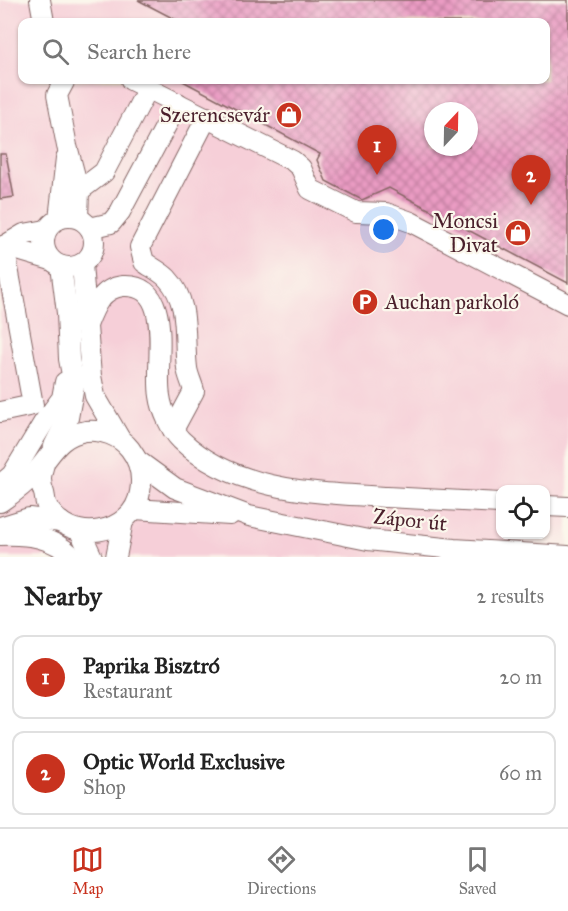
<!DOCTYPE html>
<meta charset="utf-8">
<style>
:root{--surface:#fff;--page:#f6f6f6;--text:#222;--muted:#767676;--line:#e0e0e0;--accent:#c8321e}
body{margin:0;font-family:"IM FELL Great Primer",serif;background:var(--page);color:var(--text)}
.controls{position:absolute;right:18px;bottom:18px;display:grid;overflow:hidden;border-radius:12px;box-shadow:0 2px 4px #0004}
.controls button{width:54px;height:54px;display:grid;place-items:center;padding:0;border:0;border-bottom:2px solid var(--line);background:var(--surface);color:var(--text);font:30px sans-serif}
.compass{position:absolute;left:424px;top:102px;width:54px;height:54px;border-radius:50%;background:var(--surface);box-shadow:0 2px 4px #0004;rotate:22deg}
.you{position:absolute;left:384px;top:230px;width:21px;height:21px;margin:-15px;border:4px solid #fff;border-radius:50%;background:#1a73e8;box-shadow:0 0 0 9px #1a73e833}
.badge{display:grid;place-items:center;width:39px;height:39px;border-radius:50%;background:var(--accent);color:#fff;font-size:20px;font-weight:700}
.pin{position:absolute;translate:-50% -50px;filter:drop-shadow(0 2px 3px #0008)}
.pin::after{content:'';position:absolute;top:32px;width:21px;height:18px;background:inherit;clip-path:polygon(0 0,100% 0,50% 100%)}
.list{margin:0;padding:0;list-style:none}
h2{display:flex;justify-content:space-between;align-items:center;height:78px;margin:0;padding:0 24px;font-size:26px}
h2 small{font-size:20px;font-weight:400;color:var(--muted)}
.list li{display:grid;grid-template-columns:39px 1fr auto;gap:18px;align-items:center;box-sizing:border-box;height:84px;margin:0 12px 12px;padding:0 12px;border:2px solid var(--line);border-radius:12px}
.list b{display:block;font-size:22px;white-space:nowrap}
.list p{margin:0;font-size:20px;white-space:nowrap;color:var(--muted)}
.list em{font-size:20px;font-style:normal;color:var(--muted)}
.icon{flex:none;width:33px;height:33px;fill:none;stroke:currentColor;stroke-width:2;stroke-linecap:round;stroke-linejoin:round}
.map{position:relative;flex:none;width:568px;height:557px;overflow:hidden}
.search{position:absolute;background:var(--surface);box-shadow:0 2px 4px #0004;left:18px;right:18px;top:18px;height:66px;display:flex;align-items:center;gap:15px;box-sizing:border-box;padding:0 21px;border-radius:12px;color:var(--muted);font-size:22px}
.sheet{height:270px;background:var(--surface)}
nav{display:flex;justify-content:space-around;align-items:center;box-sizing:border-box;height:84px;border-top:2px solid var(--line);background:var(--surface);font-size:16px;color:var(--muted)}
nav a{display:grid;justify-items:center;gap:3px}
nav .on{color:var(--accent)}
.map>svg:first-child{display:block}
.built{fill:#f6cfd8;fill-rule:evenodd}
.building{fill:url(#building-cross-hatch);fill-rule:evenodd}
.lines{fill:none;stroke-linecap:round;stroke-linejoin:round}
.minor-casing{stroke:#856564;stroke-width:22}
.minor{stroke:#fff;stroke-width:20}
.labels{text-anchor:middle;stroke-width:4.5;stroke-linejoin:round;paint-order:stroke}
.poi-label{font-size:21px;fill:#4a1f2b;stroke:#fbf7ec;text-anchor:end}
.street-label{font-size:21px;fill:#4a1f2b;stroke:#fbf7ec}
</style>
<div class="map">
<svg width="568" height="557" viewBox="0 0 568 557">
<defs>
<pattern id="building-cross-hatch" width="8" height="8" patternUnits="userSpaceOnUse" patternTransform="scale(1.5)"><rect width="8" height="8" fill="#ea9bc3"/><path d="M0 0l8 8M0 8l8-8" fill="none" stroke="#c07e9f"/></pattern>
</defs>
<rect width="100%" height="100%" fill="#fbf7ec"/>
<filter id="ink" filterUnits="userSpaceOnUse"><feTurbulence type="fractalNoise" baseFrequency=".0167" numOctaves="2"/><feDisplacementMap in="SourceGraphic" scale="12" xChannelSelector="R" yChannelSelector="G"/><feConvolveMatrix kernelMatrix="1 2 1 2 8 2 1 2 1" color-interpolation-filters="sRGB"/></filter>
<filter id="wash" filterUnits="userSpaceOnUse"><feTurbulence type="fractalNoise" baseFrequency=".008" numOctaves="4" result="noise"/><feDisplacementMap in="SourceGraphic" scale="24" xChannelSelector="R" yChannelSelector="G"/><feGaussianBlur stdDeviation="1.35" result="paint"/><feColorMatrix in="noise" values="0 0 0 0 0 0 0 0 0 0 0 0 0 0 0 0 0 1.4 0 .05"/><feComposite in="paint" operator="in"/></filter>
<g filter="url(#wash)">
<rect width="100%" height="100%" fill="#f3e8cf"/>
<path class="built" d="M 0,0 L 568,0 L 568,557 L 0,557 ZM 22,22 L 546,22 L 546,80 L 22,80 ZM 433,111 L 469,111 L 469,147 L 433,147 ZM 500,490 L 546,490 L 546,534 L 500,534 Z"/>
<g id="blocks">
<g class="building">
<path d="M 138,0 L 568,0 L 568,283 L 389,188 L 362,200 L 326,181 L 317,160 L 320,154 L 181,80 L 546,80 L 546,22 L 180,22 ZM 433,111 L 469,111 L 469,147 L 433,147 Z"/>
<path d="M 0,154 L 6,154 L 14,197 L 0,199 Z"/>
</g>
</g>
</g>
<g filter="url(#ink)">
<use href="#blocks" fill-opacity="0" stroke="#856564" stroke-width="1.5"/>
<g class="lines">
<defs>
<g id="minor">
<path d="M 40,0 L 44,22"/>
<path d="M 65,80 L 57,95 L 67,146 L 79,191 L 78,218"/>
<path d="M 131,80 L 293,161 L 301,168 L 310,189 L 356,212 L 386,213 L 411,222 L 568,304"/>
<path d="M 79,191 L 104,172 L 148,88"/>
<circle cx="69" cy="242" r="25"/>
<path d="M 59,219 L 66,158"/>
<path d="M 90,228 L 111,223 L 120,212 L 178,103"/>
<path d="M 4,246 L 51,260"/>
<path d="M 4,246 L 24,234 L 46,230"/>
<path d="M 0,247 L 4,246 L 33,405 L 0,412"/>
<path d="M 82,264 L 91,376 L 95,396 L 120,439"/>
<path d="M 86,328 C 93,310 100,288 123,286 C 176,283 154,364 160,396 C 162,411 171,430 181,440 C 235,492 318,493 387,497 C 425,499 463,501 500,503"/>
<path d="M 173,430 L 194,391 C 192,383 188,376 187,368 C 183,338 191,303 167,278 C 161,272 151,267 144,262 L 140,247 L 207,117"/>
<path d="M 54,446 L 68,418 L 74,385 L 69,359 L 67,313 L 61,266"/>
<path d="M 138,461 L 175,488 L 249,516 L 368,540 L 454,549 L 568,556"/>
<path d="M 0,485 L 12,475 L 44,422 L 62,398 L 65,382"/>
<path d="M 0,502 C 12,494 25,485 35,473 C 52,455 57,436 86,431 C 101,429 120,436 130,449 C 140,462 143,476 140,492 C 133,536 68,546 47,506 C 45,502 45,496 44,493 C 42,488 41,484 41,479 C 41,473 43,467 45,461"/>
<path d="M 546,506 L 568,507"/>
<path d="M 134,509 L 230,515"/>
<path d="M 0,527 L 29,518 L 61,522"/>
<path d="M 80,531 L 92,557"/>
<path d="M 0,535 C 28,534 52,536 73,557"/>
<path d="M 116,557 L 123,521"/>
</g>
</defs>
<use href="#minor" class="minor-casing"/>
<use href="#minor" class="minor"/>
</g>
</g>
<defs>
<symbol id="shop-disc" viewBox="-11 -11 22 22"><circle r="9.5" fill="#c8321e" stroke="#fbf7ec"/><path d="M-5-2.5h2.3a2.7 3.5 0 0 1 5.4 0H5L5.5 6h-11ZM-1.5-2.5h3a1.5 2.3 0 0 0-3 0Z" fill="#fff"/></symbol>
<symbol id="parking-disc" viewBox="-11 -11 22 22"><circle r="9.5" fill="#c8321e" stroke="#fbf7ec"/><path d="M-3.5-5.5H1a3.5 3.5 0 0 1 0 7H-1V5.5H-3.5ZM-1-3.4V-.6H.8a1.4 1.4 0 0 0 0-2.8Z" fill="#fff"/></symbol>
</defs>
<g fill-rule="evenodd">
<use href="#shop-disc" x="274" y="100" width="30" height="30"/>
<use href="#shop-disc" x="503" y="218" width="30" height="30"/>
<use href="#parking-disc" x="350" y="287" width="30" height="30"/>
</g>
<g class="labels">
<g class="poi-label">
<text x="270" y="122">Szerencsevár</text>
<text x="498" y="228">Moncsi<tspan x="498" dy="24">Divat</tspan></text>
<text x="385" y="309" text-anchor="start">Auchan parkoló</text>
</g>
<g class="street-label">
<text transform="translate(410 520) rotate(6)" y="7">Zápor út</text>
</g>
</g>
</svg>
<div class="controls">
<button><svg class="icon" aria-label="locate" viewBox="0 0 24 24"><circle cx="12" cy="12" r="6"/><path d="M12 2v4M12 18v4M2 12h4M18 12h4"/></svg></button>
</div>
<svg class="compass" viewBox="-18 -18 36 36"><path d="M0-13l5 13h-10z" fill="#e53935"/><path d="M0 13l5-13h-10z" fill="#767676"/></svg>
<div class="you"></div>
<div class="pin badge" style="left:377px;top:175px">1</div>
<div class="pin badge" style="left:531px;top:205px">2</div>
<div class="search"><svg class="icon" aria-label="search" viewBox="0 0 24 24"><circle cx="10" cy="10" r="6"/><path d="M15 15l6 6"/></svg>Search here</div>
</div>
<section class="sheet">
<h2>Nearby<small>2 results</small></h2>
<ul class="list">
<li><span class="badge">1</span><div><b>Paprika Bisztró</b><p>Restaurant</p></div><em>20 m</em></li>
<li><span class="badge">2</span><div><b>Optic World Exclusive</b><p>Shop</p></div><em>60 m</em></li>
</ul>
</section>
<nav>
<a class="on"><svg class="icon" aria-label="map" viewBox="0 0 24 24"><path d="M3 6l6-2 6 2 6-2v14l-6 2-6-2-6 2zM9 4v14M15 6v14"/></svg>Map</a>
<a><svg class="icon" aria-label="directions" viewBox="0 0 24 24"><path d="M12 3l9 9-9 9-9-9zM9 14v-3h6M13 9l2 2-2 2"/></svg>Directions</a>
<a><svg class="icon" aria-label="saved" viewBox="0 0 24 24"><path d="M7 4h10v16l-5-4-5 4z"/></svg>Saved</a>
</nav>
